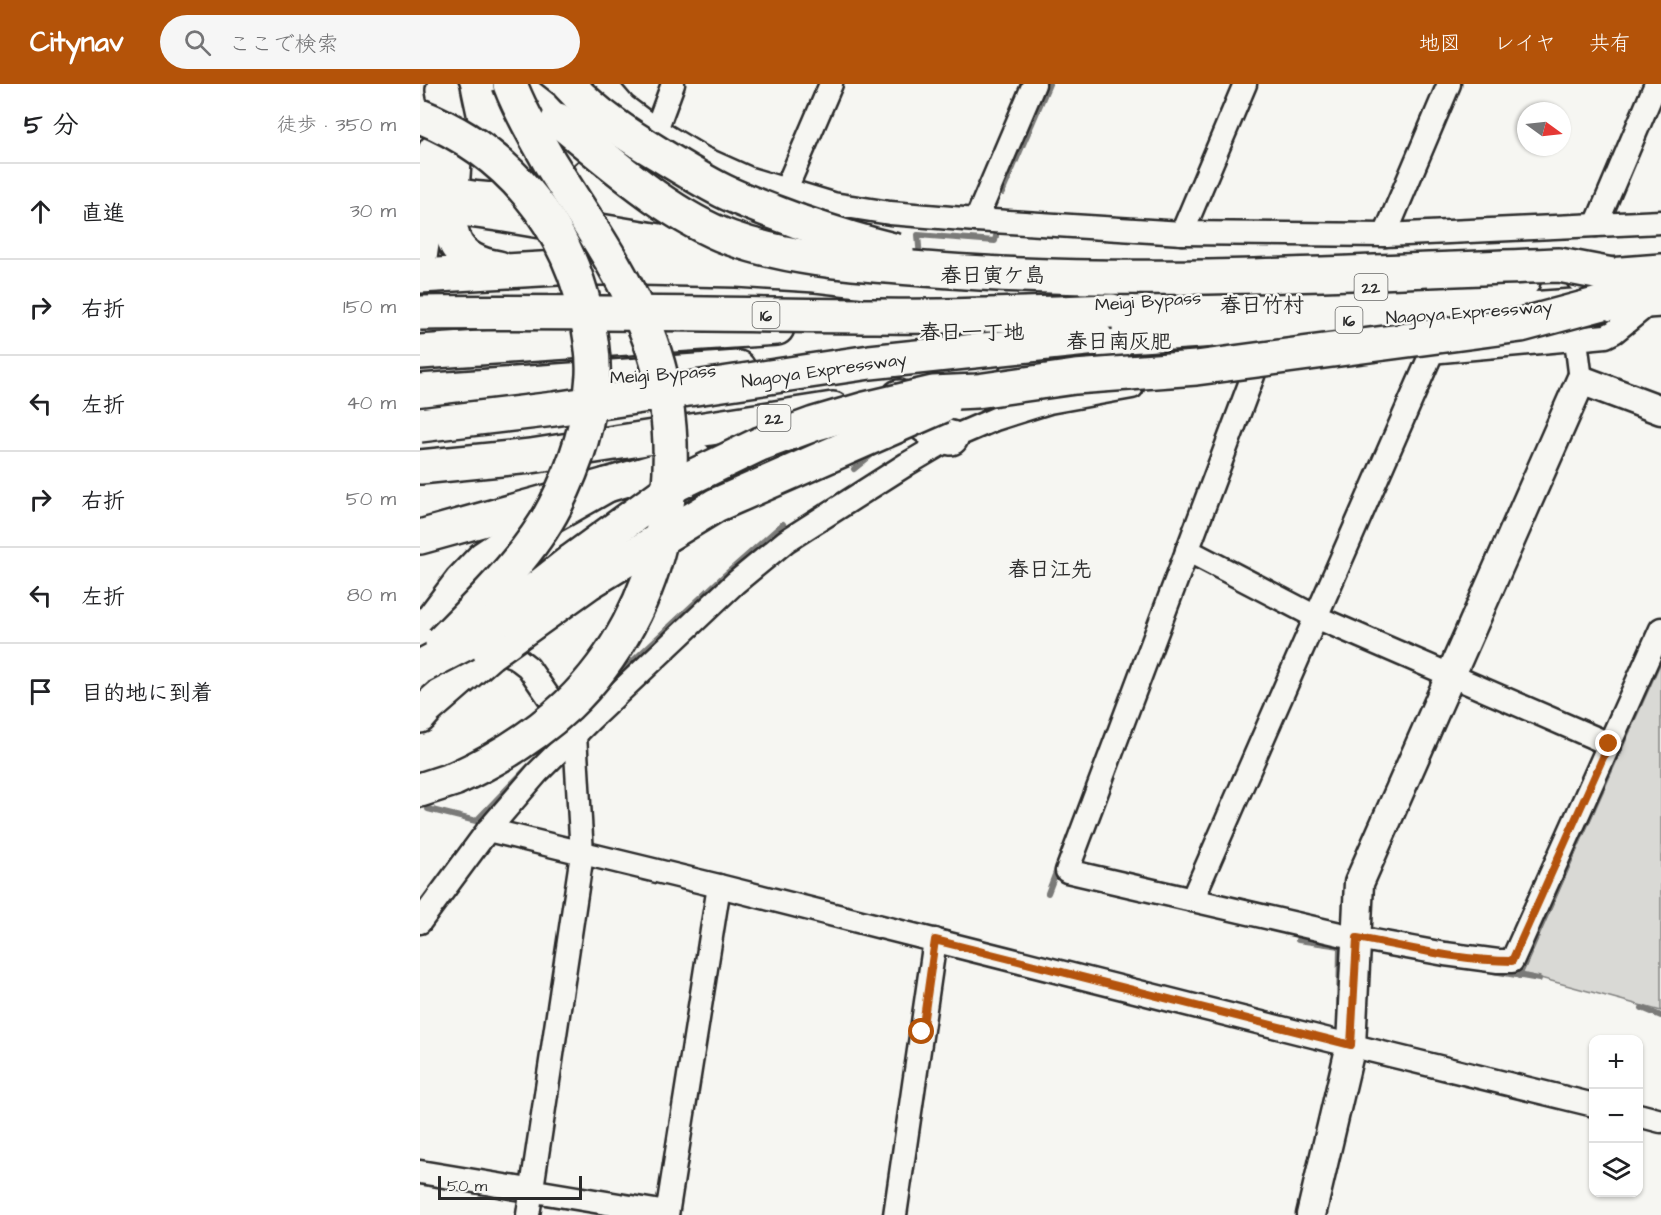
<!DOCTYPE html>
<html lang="ja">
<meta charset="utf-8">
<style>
:root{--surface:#fff;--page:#f6f6f6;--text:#202124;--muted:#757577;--line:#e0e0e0;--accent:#b45309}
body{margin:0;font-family:"Architects Daughter","Klee One",sans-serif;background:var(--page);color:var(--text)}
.controls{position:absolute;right:18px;bottom:18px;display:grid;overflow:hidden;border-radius:12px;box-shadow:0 2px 4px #0004}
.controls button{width:54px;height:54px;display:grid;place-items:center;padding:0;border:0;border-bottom:2px solid var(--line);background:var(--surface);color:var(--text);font:30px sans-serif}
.compass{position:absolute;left:1097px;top:18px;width:54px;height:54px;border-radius:50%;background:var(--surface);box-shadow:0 2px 4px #0004;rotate:105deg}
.scale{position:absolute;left:18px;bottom:15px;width:144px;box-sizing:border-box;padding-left:6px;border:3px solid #2b2b2b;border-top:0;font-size:16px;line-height:21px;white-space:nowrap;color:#2b2b2b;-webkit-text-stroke:4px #f6f6f2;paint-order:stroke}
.stop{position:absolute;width:18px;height:18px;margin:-14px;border:4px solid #b45309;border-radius:50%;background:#fff}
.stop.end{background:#b45309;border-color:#fff;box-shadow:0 2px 6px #0008}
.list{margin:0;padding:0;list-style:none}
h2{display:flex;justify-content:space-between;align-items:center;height:78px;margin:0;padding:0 24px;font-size:26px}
h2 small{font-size:20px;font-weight:400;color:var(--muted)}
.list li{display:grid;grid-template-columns:39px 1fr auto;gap:18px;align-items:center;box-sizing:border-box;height:96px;padding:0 24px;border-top:2px solid var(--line)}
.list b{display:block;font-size:22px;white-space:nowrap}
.list em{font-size:20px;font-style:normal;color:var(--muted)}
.icon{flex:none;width:33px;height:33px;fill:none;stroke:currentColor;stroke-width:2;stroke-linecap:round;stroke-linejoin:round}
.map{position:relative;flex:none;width:1241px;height:1131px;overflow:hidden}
header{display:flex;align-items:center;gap:36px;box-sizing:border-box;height:84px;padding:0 30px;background:var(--accent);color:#fff}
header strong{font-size:28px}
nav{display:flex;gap:33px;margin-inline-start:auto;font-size:21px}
.search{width:420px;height:54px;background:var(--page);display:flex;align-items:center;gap:15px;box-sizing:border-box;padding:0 21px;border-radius:33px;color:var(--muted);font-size:22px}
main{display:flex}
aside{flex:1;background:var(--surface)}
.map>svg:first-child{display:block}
.green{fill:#d9d9d5;stroke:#828280;stroke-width:1.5}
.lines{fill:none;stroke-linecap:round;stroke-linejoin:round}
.stream{stroke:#7a7a78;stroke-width:6}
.minor-casing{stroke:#2b2b2b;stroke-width:27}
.tertiary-casing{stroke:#2b2b2b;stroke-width:33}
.trunk-casing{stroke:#2b2b2b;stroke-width:38}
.motorway-casing{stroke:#2b2b2b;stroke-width:38}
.minor{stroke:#f6f6f2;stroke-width:22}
.tertiary{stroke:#f6f6f2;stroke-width:28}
.trunk{stroke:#f6f6f2;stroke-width:33}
.motorway{stroke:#f6f6f2;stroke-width:33}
.motorway-bridge-casing{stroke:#2b2b2b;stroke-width:38;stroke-linecap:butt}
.motorway-bridge{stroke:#f6f6f2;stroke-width:33}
.route{stroke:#b45309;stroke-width:8}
.labels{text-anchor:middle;stroke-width:5;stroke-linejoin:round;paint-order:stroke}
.shield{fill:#f6f6f2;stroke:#686867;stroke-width:1.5}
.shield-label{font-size:16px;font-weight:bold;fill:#2b2b2b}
.street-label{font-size:18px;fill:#2b2b2b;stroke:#f6f6f2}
.quarter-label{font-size:21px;font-weight:bold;fill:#2b2b2b;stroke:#f6f6f2}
</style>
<header>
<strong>Citynav</strong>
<div class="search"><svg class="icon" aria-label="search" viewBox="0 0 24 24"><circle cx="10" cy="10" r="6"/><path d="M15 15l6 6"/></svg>ここで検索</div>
<nav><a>地図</a><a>レイヤ</a><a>共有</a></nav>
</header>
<main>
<aside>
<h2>5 分<small>徒歩 · 350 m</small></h2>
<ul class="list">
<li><svg class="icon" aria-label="ahead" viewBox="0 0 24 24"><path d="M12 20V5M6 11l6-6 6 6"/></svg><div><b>直進</b></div><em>30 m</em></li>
<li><svg class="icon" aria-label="right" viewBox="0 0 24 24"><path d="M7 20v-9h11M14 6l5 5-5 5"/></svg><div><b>右折</b></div><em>150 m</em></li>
<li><svg class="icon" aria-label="left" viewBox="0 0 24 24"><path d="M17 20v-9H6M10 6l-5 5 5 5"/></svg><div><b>左折</b></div><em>40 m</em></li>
<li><svg class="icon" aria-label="right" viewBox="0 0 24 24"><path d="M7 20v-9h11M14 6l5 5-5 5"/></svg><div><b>右折</b></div><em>50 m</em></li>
<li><svg class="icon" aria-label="left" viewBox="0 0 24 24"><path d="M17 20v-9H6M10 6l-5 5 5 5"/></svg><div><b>左折</b></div><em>80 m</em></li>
<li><svg class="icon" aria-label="arrive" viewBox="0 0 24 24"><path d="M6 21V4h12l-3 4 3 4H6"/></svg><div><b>目的地に到着</b></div></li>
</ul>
</aside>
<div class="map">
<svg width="1241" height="1131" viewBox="0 0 1241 1131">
<rect width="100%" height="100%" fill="#f6f6f2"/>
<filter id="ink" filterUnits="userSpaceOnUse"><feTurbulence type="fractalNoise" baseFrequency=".0167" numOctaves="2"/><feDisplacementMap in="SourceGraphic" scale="12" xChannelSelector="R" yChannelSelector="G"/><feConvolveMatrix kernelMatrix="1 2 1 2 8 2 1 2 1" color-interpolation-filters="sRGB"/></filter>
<g filter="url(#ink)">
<path class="green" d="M 1241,578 L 1241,927 L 1102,889 Z"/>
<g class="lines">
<g class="stream">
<path d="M 582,109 L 629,0"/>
<path d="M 500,174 L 498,151 L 575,157 L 576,152"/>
<path d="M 434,385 L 455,368"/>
<path d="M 184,604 L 305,491 L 363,440"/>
<path d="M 119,671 L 133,657"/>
<path d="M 8,725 L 56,737 L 108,683"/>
<path d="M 628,809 L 638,783"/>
<path d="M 874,849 L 880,850 L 878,856 L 920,862 L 919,926"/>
<path d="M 1073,887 L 1119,895"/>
<path d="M 1099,892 L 1173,724"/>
<path d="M 1222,924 L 1241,932"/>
</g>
<defs>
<g id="minor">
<path d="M 185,0 L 204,22 L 236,46 L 283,74 L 330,95 L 413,120 L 470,129 L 556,136 L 762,149 L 965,151 L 1241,138"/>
<path d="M 236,46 L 253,0"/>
<path d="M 366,105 L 411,0"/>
<path d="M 43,107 C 57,109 71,112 85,109 C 120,100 146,71 172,47"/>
<path d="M 556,136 L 614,0"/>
<path d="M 1176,141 L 1236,0"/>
<path d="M 762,149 L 825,0"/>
<path d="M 965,151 L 1029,0"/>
<path d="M 1156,256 L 1161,296"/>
<path d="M 1010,268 L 1186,252 L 1194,248 L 1226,222"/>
<path d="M 834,289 L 647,787 L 937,854 L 1025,870 L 1078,877 L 1092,877 L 1241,545"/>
<path d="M 767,466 L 896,533 L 1189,660"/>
<path d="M 66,565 L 82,568 L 95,573 L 108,583 L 155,651 L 162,770 L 108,1131"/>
<path d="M 68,746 L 299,802 L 909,956 L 1174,1021"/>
<path d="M 772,816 L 1012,268"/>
<path d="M 0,838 L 68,746 L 117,689 L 171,635 L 315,499 L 366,457 L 487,380 L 531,354 L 575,335 L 629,318 L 712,303"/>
<path d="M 1218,1031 L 1241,1037"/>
<path d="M 0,1088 L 247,1129"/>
<path d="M 247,1131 L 299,802"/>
<path d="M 475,1131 L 515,856"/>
</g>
<path id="tertiary" d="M 891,1131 L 931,961 L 939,799 L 1161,296 L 1241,326"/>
<g id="trunk">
<path d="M 23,6 C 26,25 34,51 34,70 C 35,119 9,174 79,184"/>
<path d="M 0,174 L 15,67"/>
<path d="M 0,192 L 138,184 L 221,184 L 317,186 L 396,191 L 639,219"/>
<path d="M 0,268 L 357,244"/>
<path d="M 596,291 L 615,288 L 698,257"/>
<path d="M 0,307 L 318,284"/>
<path d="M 479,313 C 494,330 507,350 531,354"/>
<path d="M 0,383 L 111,372 L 413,325"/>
<path d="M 0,552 L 41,498 L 64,474 L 97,452 L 187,401 L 276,375"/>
</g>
<g id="motorway">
<path d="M 92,0 L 138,36"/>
<path d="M 42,125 L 85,131 L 275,163 L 396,191"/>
<path d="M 1163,193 L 1241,187"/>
<path d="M 692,227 L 1103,197"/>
<path d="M 676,254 L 1241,216"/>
<path d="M 0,453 L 187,401"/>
<path d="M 0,632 L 7,624 L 70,569"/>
<path d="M 0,706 L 34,695"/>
</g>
</defs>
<use href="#minor" class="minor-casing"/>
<use href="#tertiary" class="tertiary-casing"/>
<use href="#trunk" class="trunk-casing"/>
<use href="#motorway" class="motorway-casing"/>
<use href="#minor" class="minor"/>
<use href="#tertiary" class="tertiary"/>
<use href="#trunk" class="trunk"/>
<use href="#motorway" class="motorway"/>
<defs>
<g id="motorway-bridge">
<path d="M 148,0 C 174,29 206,50 239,70 C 260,83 281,96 303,107 C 327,119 354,128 380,138 C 412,149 444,159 477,167"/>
<path d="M 0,32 C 87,67 145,137 166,228 C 170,249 174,270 173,291 C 170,337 156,381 135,422 C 110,471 61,518 22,558"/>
<path d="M 138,36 C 189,77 248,131 310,154 C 377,178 447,180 517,186 C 723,202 932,188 1139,181 L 1192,191"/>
<path d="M 0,229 C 152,227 303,231 455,232 C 534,233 613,230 692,227"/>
<path d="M 0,341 L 134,325 L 450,278 L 676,254"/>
<path d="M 70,569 L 168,499 L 296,421 L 522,322"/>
<path d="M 0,583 L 52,556 L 153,476 L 257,400 L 340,360 L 394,340 L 445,325 L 513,309 L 557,307 L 655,293 L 776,284 L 1101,241 L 1183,219"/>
<path d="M 34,695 C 76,676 114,653 148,621 C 246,527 277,371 226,246 C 202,186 163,132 129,77 C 115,52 100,27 90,0"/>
</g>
</defs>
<use href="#motorway-bridge" class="motorway-bridge-casing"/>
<use href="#motorway-bridge" class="motorway-bridge"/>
</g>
</g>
<g class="lines" filter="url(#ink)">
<path class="route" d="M 502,948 L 515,856 L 931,961 L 937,854 C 988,863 1040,877 1092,877 L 1189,660"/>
</g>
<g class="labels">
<g class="shield">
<rect x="934.5" y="190" width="33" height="26" rx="4.5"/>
<rect x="332.5" y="218" width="27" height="26" rx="4.5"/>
<rect x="915.5" y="223" width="27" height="26" rx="4.5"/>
<rect x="337.5" y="321" width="33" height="26" rx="4.5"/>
</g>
<g class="shield-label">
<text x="951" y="209">22</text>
<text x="346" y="237">16</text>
<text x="929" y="242">16</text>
<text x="354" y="340">22</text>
</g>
<g class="street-label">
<text transform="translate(728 217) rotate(-4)" y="6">Meigi Bypass</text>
<text transform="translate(1049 228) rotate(-4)" y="6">Nagoya Expressway</text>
<text transform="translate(404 286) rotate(-8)" y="6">Nagoya Expressway</text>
<text transform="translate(243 290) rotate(-4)" y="6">Meigi Bypass</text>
</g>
<g class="quarter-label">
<text x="573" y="198">春日寅ケ島</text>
<text x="842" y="228">春日竹村</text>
<text x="552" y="255">春日一丁地</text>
<text x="699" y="264">春日南灰肥</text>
<text x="630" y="492">春日江先</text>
</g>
</g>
</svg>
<div class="controls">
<button>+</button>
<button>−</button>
<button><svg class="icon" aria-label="layers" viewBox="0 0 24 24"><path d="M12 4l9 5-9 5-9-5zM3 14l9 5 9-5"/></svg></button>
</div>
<svg class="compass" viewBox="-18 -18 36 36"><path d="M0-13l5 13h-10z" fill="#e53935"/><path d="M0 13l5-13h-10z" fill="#757577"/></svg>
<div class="scale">50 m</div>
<div class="stop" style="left:502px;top:948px"></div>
<div class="stop end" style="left:1189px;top:660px"></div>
</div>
</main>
